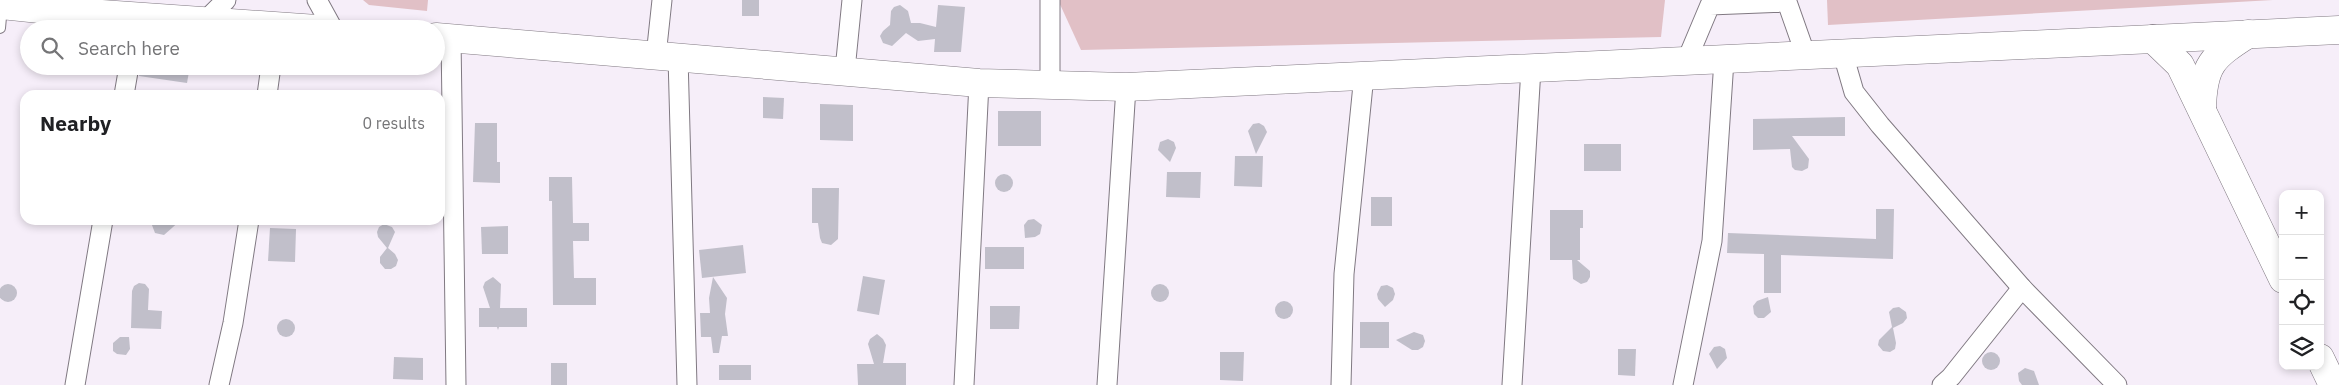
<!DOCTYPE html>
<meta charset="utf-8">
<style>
:root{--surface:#fff;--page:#f2f2f2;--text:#202124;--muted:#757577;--line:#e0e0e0}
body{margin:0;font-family:"IBM Plex Sans",sans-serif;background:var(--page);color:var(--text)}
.controls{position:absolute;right:15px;bottom:15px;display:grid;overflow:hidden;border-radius:10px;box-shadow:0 2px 8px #0003}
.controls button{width:45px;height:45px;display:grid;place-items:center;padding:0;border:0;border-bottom:1px solid var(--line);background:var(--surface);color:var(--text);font:25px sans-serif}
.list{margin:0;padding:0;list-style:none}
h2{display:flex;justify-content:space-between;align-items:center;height:65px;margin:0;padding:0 20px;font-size:21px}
h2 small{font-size:16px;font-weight:400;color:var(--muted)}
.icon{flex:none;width:28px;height:28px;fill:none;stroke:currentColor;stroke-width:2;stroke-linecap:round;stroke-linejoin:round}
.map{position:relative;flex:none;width:2339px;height:385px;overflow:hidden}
.search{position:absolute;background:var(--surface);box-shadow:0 2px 8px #0003;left:20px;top:20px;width:425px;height:55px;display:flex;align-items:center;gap:12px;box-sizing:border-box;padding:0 18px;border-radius:28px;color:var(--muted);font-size:19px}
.panel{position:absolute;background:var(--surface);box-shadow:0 2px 8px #0003;left:20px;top:90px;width:425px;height:135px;border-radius:15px}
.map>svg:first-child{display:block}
.green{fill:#e1c0c6}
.building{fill:#c1bfca}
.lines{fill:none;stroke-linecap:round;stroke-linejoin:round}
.lane-casing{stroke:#807982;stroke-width:12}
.street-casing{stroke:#807982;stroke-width:21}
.primary-casing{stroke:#807982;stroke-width:29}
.highway-casing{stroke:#807982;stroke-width:29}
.lane{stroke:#fff;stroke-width:10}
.street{stroke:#fff;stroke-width:19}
.primary{stroke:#fff;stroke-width:28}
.highway{stroke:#fff;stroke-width:28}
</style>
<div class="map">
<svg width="2339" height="385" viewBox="0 0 2339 385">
<rect width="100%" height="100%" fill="#f6eef9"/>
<g class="green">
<path d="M 363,0 L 428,0 L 427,11 L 369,5 Z"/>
<path d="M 1058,0 L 1665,0 L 1661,37 L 1081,50 Z"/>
<path d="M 1827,0 L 2273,0 L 1828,25 Z"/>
</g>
<g class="building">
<rect x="742" y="0" width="17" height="16"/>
<path d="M 900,5 L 908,11 L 911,23 L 920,23 L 936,27 L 938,5 L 965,7 L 961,52 L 934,52 L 935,39 L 918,41 L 906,33 L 892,46 L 883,43 L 880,36 L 883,31 L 890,25 L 891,11 L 894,7 Z"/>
<path d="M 140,66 L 190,66 L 187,83 L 139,76 Z"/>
<path d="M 763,97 L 784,98 L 783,119 L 763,118 Z"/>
<path d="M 820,104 L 853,105 L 853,141 L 820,140 Z"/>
<rect x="998" y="111" width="43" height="35"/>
<path d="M 1845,117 L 1845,136 L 1792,136 L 1809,159 L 1808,168 L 1802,171 L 1795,170 L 1792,167 L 1790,149 L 1753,150 L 1753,119 Z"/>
<path d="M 475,123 L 497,123 L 497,162 L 500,162 L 500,183 L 473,182 Z"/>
<path d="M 1259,123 L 1264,126 L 1267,132 L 1256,154 L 1248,131 L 1253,124 Z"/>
<path d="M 1168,139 L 1174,142 L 1176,148 L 1170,162 L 1158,150 L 1160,142 Z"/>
<rect x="1584" y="144" width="37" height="27"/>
<path d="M 1235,156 L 1263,156 L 1262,187 L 1234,186 Z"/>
<path d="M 1167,172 L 1201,172 L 1200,198 L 1166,197 Z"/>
<circle cx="1004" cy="183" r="9"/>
<path d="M 549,177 L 572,177 L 573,223 L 589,223 L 589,241 L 573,241 L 574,278 L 596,278 L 596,305 L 553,305 L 552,201 L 549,201 Z"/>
<path d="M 812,188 L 839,188 L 838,239 L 831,245 L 822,243 L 820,238 L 818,223 L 812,223 Z"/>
<rect x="1371" y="197" width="21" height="29"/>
<path d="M 1876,209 L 1894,209 L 1893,259 L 1781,255 L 1781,293 L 1764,293 L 1764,254 L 1727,253 L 1728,233 L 1876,239 Z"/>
<path d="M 1550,210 L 1583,210 L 1583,228 L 1580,228 L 1580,260 L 1577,260 L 1590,271 L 1590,277 L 1587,282 L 1581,284 L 1573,279 L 1572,260 L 1550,260 Z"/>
<path d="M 1034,219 L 1042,225 L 1040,234 L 1035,237 L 1025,238 L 1024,225 L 1028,220 Z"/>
<path d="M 150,220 L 181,220 L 164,235 L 155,233 Z"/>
<path d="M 384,224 L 392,227 L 395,232 L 388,248 L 395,254 L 398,260 L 396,266 L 391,269 L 385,269 L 380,263 L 380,257 L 387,248 L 378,237 L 377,232 L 379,227 Z"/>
<path d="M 508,226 L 508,254 L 482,254 L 481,227 Z"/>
<path d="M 270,228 L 296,229 L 295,262 L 268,261 Z"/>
<path d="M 743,245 L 746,273 L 702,278 L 699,250 Z"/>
<rect x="985" y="247" width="39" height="22"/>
<path d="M 863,276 L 885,280 L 879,315 L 857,311 Z"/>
<path d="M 493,277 L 501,284 L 500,308 L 527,308 L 527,327 L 499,327 L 498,330 L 497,327 L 479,327 L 479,308 L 490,308 L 483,287 L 485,282 Z"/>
<path d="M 713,277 L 727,298 L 725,314 L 728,336 L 722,336 L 719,353 L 713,353 L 711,337 L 701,337 L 700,313 L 710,313 L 709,298 Z"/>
<path d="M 139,283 L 145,284 L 149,289 L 148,310 L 162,311 L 161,329 L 131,328 L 132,291 L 134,286 Z"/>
<circle cx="8" cy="293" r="9"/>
<circle cx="1160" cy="293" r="9"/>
<path d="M 1387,285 L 1393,288 L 1395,294 L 1393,300 L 1385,307 L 1378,299 L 1377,294 L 1381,286 Z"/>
<path d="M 1768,297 L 1771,312 L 1764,318 L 1758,318 L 1754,314 L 1753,306 L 1757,301 Z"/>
<circle cx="1284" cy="310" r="9"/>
<path d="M 990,306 L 1020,306 L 1019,329 L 990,329 Z"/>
<path d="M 1899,307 L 1906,312 L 1907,318 L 1903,323 L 1893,328 L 1896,343 L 1895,349 L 1890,352 L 1883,351 L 1878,345 L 1879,340 L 1892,327 L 1889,312 L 1893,308 Z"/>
<circle cx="286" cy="328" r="9"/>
<rect x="1360" y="322" width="29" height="26"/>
<path d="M 1414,332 L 1423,335 L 1425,341 L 1423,347 L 1418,350 L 1412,350 L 1396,340 Z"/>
<path d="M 877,334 L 883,339 L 886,345 L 883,363 L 906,363 L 906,385 L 858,385 L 857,364 L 874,364 L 868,344 L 870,339 Z"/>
<path d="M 120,337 L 129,337 L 130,349 L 126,355 L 117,354 L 113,351 L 113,343 Z"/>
<path d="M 1720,346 L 1725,349 L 1727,358 L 1717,369 L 1709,354 L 1714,347 Z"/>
<path d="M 1618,349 L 1636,349 L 1635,376 L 1618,375 Z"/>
<circle cx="1991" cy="361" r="9"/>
<path d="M 1220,352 L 1244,352 L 1243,381 L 1220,380 Z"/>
<path d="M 394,357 L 423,358 L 423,380 L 393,379 Z"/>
<rect x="551" y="363" width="16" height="22"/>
<rect x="719" y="365" width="32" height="15"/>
<path d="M 2025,368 L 2034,371 L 2039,385 L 2022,385 L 2019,381 L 2018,373 Z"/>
</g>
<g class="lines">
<defs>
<path id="lane" d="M 0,28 L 2,6"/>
<g id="street">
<path d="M 317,0 L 333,29"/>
<path d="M 1050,0 L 1050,86"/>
<path d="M 205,21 L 226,0"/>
<path d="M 451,38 L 456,385"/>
<path d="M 1843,54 L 1854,92 L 1880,125 L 2022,288 L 2117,385"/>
<path d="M 656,56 L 662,0"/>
<path d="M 678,57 L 687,385"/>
<path d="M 1686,62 L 1710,5 L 1787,2 L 1806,56"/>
<path d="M 845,70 L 852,0"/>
<path d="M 124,95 L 129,66"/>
<path d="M 267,95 L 271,66"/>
<path d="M 75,385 L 103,220"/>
<path d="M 219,385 L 233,323 L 249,220"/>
<path d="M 964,385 L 979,83"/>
<path d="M 1107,385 L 1126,87"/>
<path d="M 1341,385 L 1344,274 L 1364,75"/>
<path d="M 1512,385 L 1531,68"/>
<path d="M 1683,385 L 1712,241 L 1724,60"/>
<path d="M 1942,385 L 1951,377 L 2022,288"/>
</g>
<g id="primary">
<path d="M 0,5 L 59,11 L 317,29"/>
<path d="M 436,37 L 979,83 L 1126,87 L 2153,39"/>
</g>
<g id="highway">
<path d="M 2153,39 L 2180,65 L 2283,279"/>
<path d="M 2153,39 L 2339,30"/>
<path d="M 2202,109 C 2203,65 2212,57 2248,34"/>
<path d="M 2320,358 L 2333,385"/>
</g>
</defs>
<use href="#lane" class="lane-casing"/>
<use href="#street" class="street-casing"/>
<use href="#primary" class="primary-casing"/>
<use href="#highway" class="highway-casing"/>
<use href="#lane" class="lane"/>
<use href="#street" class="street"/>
<use href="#primary" class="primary"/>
<use href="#highway" class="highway"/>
</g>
</svg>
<div class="controls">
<button>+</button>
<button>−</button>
<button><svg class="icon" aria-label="locate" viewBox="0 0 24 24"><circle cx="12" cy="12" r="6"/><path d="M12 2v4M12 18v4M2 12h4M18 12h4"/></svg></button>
<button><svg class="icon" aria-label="layers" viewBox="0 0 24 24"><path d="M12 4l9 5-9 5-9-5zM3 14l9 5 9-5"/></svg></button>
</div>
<div class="search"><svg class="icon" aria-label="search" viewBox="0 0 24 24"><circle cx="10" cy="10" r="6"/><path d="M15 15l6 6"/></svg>Search here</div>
<section class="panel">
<h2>Nearby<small>0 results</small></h2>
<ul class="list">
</ul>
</section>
</div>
